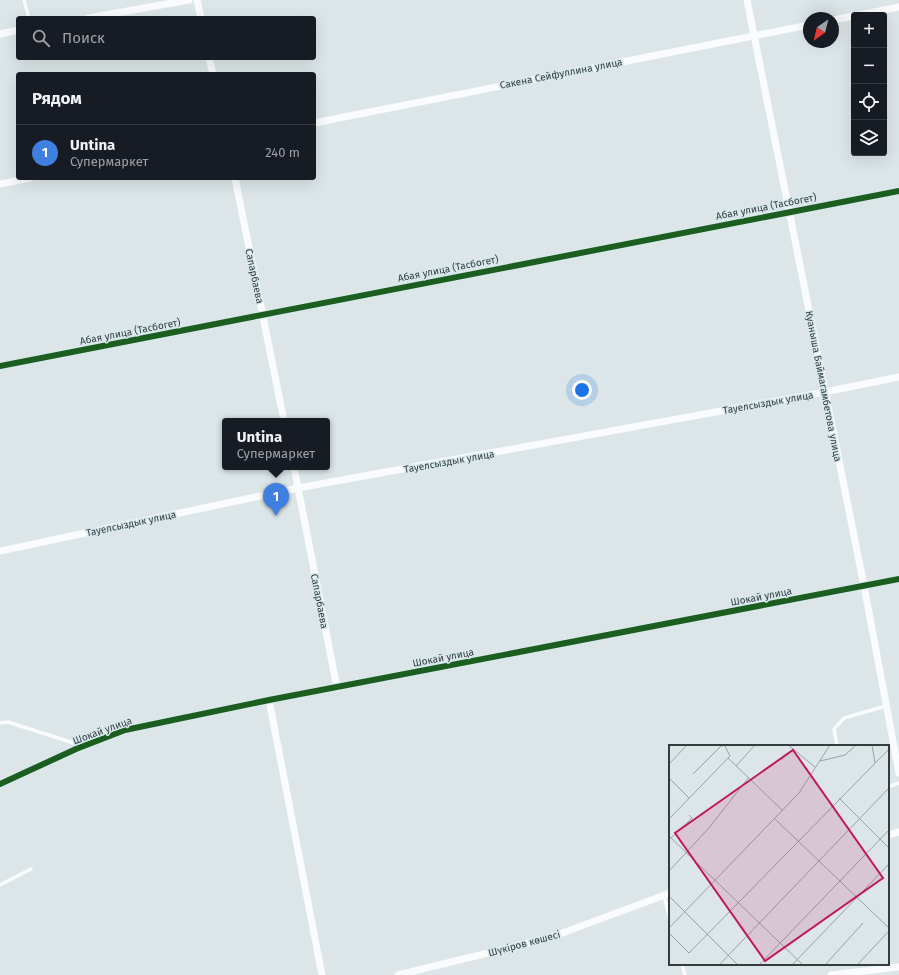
<!DOCTYPE html>
<html lang="ru">
<meta charset="utf-8">
<style>
:root{--surface:#171b24;--page:#20242c;--text:#f1f3f6;--muted:#9ea1a6;--line:#363941;--accent:#db2777}
body{margin:0;font-family:"Fira Sans",sans-serif;background:var(--page);color:var(--text)}
.controls{position:absolute;right:12px;top:12px;display:grid;overflow:hidden;border-radius:4px;box-shadow:0 4px 16px #0002}
.controls button{width:36px;height:36px;display:grid;place-items:center;padding:0;border:0;border-bottom:1px solid var(--line);background:var(--surface);color:var(--text);font:20px sans-serif}
.compass{position:absolute;left:803px;top:12px;width:36px;height:36px;border-radius:50%;background:var(--surface);box-shadow:0 4px 16px #0002;rotate:215deg}
.you{position:absolute;left:582px;top:390px;width:14px;height:14px;margin:-10px;border:3px solid #fff;border-radius:50%;background:#1a73e8;box-shadow:0 0 0 6px #1a73e833}
.badge{display:grid;place-items:center;width:26px;height:26px;border-radius:50%;background:var(--accent);color:#fff;font-size:13px;font-weight:700}
.pin{position:absolute;translate:-50% -33px;filter:drop-shadow(0 1px 2px #0008)}
.pin::after{content:'';position:absolute;top:21px;width:14px;height:12px;background:inherit;clip-path:polygon(0 0,100% 0,50% 100%)}
.popup{position:absolute;left:222px;top:418px;width:108px;height:52px;box-sizing:border-box;display:grid;place-content:center;border-radius:4px;background:var(--surface);filter:drop-shadow(0 1px 3px #0005);font-size:13px;white-space:nowrap;color:var(--muted)}
.popup b{font-size:15px;color:var(--text)}
.popup::after{content:'';position:absolute;left:50%;top:100%;margin-left:-8px;border:8px solid transparent;border-top-color:var(--surface)}
.list{margin:0;padding:0;list-style:none}
h2{display:flex;justify-content:space-between;align-items:center;height:52px;margin:0;padding:0 16px;font-size:17px}
h2 small{font-size:13px;font-weight:400;color:var(--muted)}
.list li{display:grid;grid-template-columns:26px 1fr auto;gap:12px;align-items:center;box-sizing:border-box;height:56px;padding:0 16px;border-top:1px solid var(--line)}
.list b{display:block;font-size:15px;white-space:nowrap}
.list p{margin:0;font-size:13px;white-space:nowrap;color:var(--muted)}
.list em{font-size:13px;font-style:normal;color:var(--muted)}
.icon{flex:none;width:22px;height:22px;fill:none;stroke:currentColor;stroke-width:2;stroke-linecap:round;stroke-linejoin:round}
.map{position:relative;flex:none;width:899px;height:975px;overflow:hidden}
.search{position:absolute;background:var(--surface);box-shadow:0 4px 16px #0002;left:16px;top:16px;width:300px;height:44px;display:flex;align-items:center;gap:10px;box-sizing:border-box;padding:0 14px;border-radius:4px;color:var(--muted);font-size:15px}
.panel{position:absolute;background:var(--surface);box-shadow:0 4px 16px #0002;left:16px;top:72px;width:300px;height:108px;border-radius:4px}
.map>svg:first-child{display:block}
.lines{fill:none;stroke-linecap:round;stroke-linejoin:round}
.lane{stroke:#fafbfc;stroke-width:3.5}
.street{stroke:#fafbfc;stroke-width:7}
.cycleway-casing{stroke:#d7e9ed;stroke-width:8}
.cycleway{stroke:#1b5e20;stroke-width:6}
.labels{text-anchor:middle;stroke-width:3;stroke-linejoin:round;paint-order:stroke}
.street-label{font-size:10px;fill:#353c3e;stroke:#d7e9ed}
.inset-road{fill:none;stroke:#99a2a4;stroke-width:1}
.view{fill:#c2185b;fill-opacity:0.15;stroke:#c2185b;stroke-width:2}
.inset-edge{fill:none;stroke:#353c3e;stroke-width:2}
</style>
<div class="map">
<svg width="899" height="975" viewBox="0 0 899 975">
<rect width="100%" height="100%" fill="#dce6e8"/>
<g class="lines">
<g class="lane">
<path d="M 24,0 L 29,18"/>
<path d="M 0,723 L 8,722 L 83,746"/>
<path d="M 837,746 L 834,729 L 844,718 L 886,706"/>
<path d="M 888,787 L 899,783"/>
<path d="M 0,885 L 31,869"/>
<path d="M 664,896 L 670,919"/>
<path d="M 682,964 L 685,975"/>
</g>
<g class="street">
<path d="M 197,0 L 201,18"/>
<path d="M 747,0 L 864,586 L 899,773"/>
<path d="M 859,15 L 899,7"/>
<path d="M 88,18 L 189,0"/>
<path d="M 833,20 L 854,16"/>
<path d="M 0,34 L 18,30"/>
<path d="M 209,58 L 213,74"/>
<path d="M 314,123 L 809,25"/>
<path d="M 235,178 L 284,421"/>
<path d="M 0,184 L 30,178"/>
<path d="M 0,366 L 899,191"/>
<path d="M 294,467 L 337,688"/>
<path d="M 0,551 L 298,488 L 825,392 L 899,377"/>
<path d="M 269,700 L 322,975"/>
<path d="M 0,784 L 76,749 L 125,730 L 269,700 L 899,579"/>
<path d="M 888,835 L 899,832"/>
<path d="M 398,975 L 549,938 L 670,893"/>
<path d="M 831,975 L 899,967"/>
</g>
<defs>
<g id="cycleway">
<path d="M 0,366 L 899,191"/>
<path d="M 0,784 L 76,749 L 125,730 L 269,700 L 899,579"/>
</g>
</defs>
<use href="#cycleway" class="cycleway-casing"/>
<use href="#cycleway" class="cycleway"/>
</g>
<g class="labels">
<g class="street-label">
<text transform="translate(561 73) rotate(-11)" y="4">Сакена Сейфуллина улица</text>
<text transform="translate(766 206) rotate(-11)" y="4">Абая улица (Тасбогет)</text>
<text transform="translate(448 268) rotate(-11)" y="4">Абая улица (Тасбогет)</text>
<text transform="translate(255 276) rotate(78)" y="4">Сапарбаева</text>
<text transform="translate(130 331) rotate(-11)" y="4">Абая улица (Тасбогет)</text>
<text transform="translate(824 386) rotate(79)" y="4">Куаныша Баймагамбетова улица</text>
<text transform="translate(768 402) rotate(-10)" y="4">Тауелсыздык улица</text>
<text transform="translate(449 461) rotate(-10)" y="4">Тауелсыздык улица</text>
<text transform="translate(131 523) rotate(-12)" y="4">Тауелсыздык улица</text>
<text transform="translate(761 596) rotate(-11)" y="4">Шокай улица</text>
<text transform="translate(320 601) rotate(79)" y="4">Сапарбаева</text>
<text transform="translate(443 657) rotate(-11)" y="4">Шокай улица</text>
<text transform="translate(102 730) rotate(-20)" y="4">Шокай улица</text>
<text transform="translate(524 943) rotate(-15)" y="4">Шүкіров көшесі</text>
</g>
</g>
<g transform="translate(669 745)">
<rect width="220" height="220" fill="#dce6e8"/>
<path class="inset-road" d="M 119,0 L 146,22M 203,0 L 206,18M 59,13 L 114,66M 151,16 L 176,10 L 187,0M 0,19 L 18,0M 67,21 L 86,0M 24,29 L 52,1 L 58,0M 0,33 L 20,53M 170,53 L 220,103M 0,74 L 61,11 L 56,1M 106,74 L 220,183M 0,91 L 134,220M 2,93 L 23,73 L 20,70M 0,126 L 39,84 L 80,32M 0,151 L 69,220M 0,183 L 130,48 L 161,0M 0,188 L 20,208 L 220,4M 50,220 L 220,43M 90,220 L 220,85M 123,220 L 220,119M 156,220 L 194,178M 188,220 L 220,186"/>
<path class="view" d="M 124,5 L 214,133 L 96,216 L 6,88 Z"/>
<rect width="220" height="220" class="inset-edge"/>
</g>
</svg>
<div class="controls">
<button>+</button>
<button>−</button>
<button><svg class="icon" aria-label="locate" viewBox="0 0 24 24"><circle cx="12" cy="12" r="6"/><path d="M12 2v4M12 18v4M2 12h4M18 12h4"/></svg></button>
<button><svg class="icon" aria-label="layers" viewBox="0 0 24 24"><path d="M12 4l9 5-9 5-9-5zM3 14l9 5 9-5"/></svg></button>
</div>
<svg class="compass" viewBox="-18 -18 36 36"><path d="M0-13l5 13h-10z" fill="#e53935"/><path d="M0 13l5-13h-10z" fill="#9ea1a6"/></svg>
<div class="you"></div>
<div class="pin badge" style="left:276px;top:516px;background:#3f7fe0">1</div>
<div class="popup"><b>Untina</b>Супермаркет</div>
<div class="search"><svg class="icon" aria-label="search" viewBox="0 0 24 24"><circle cx="10" cy="10" r="6"/><path d="M15 15l6 6"/></svg>Поиск</div>
<section class="panel">
<h2>Рядом<small></small></h2>
<ul class="list">
<li><span class="badge" style="background:#3f7fe0">1</span><div><b>Untina</b><p>Супермаркет</p></div><em>240 m</em></li>
</ul>
</section>
</div>
